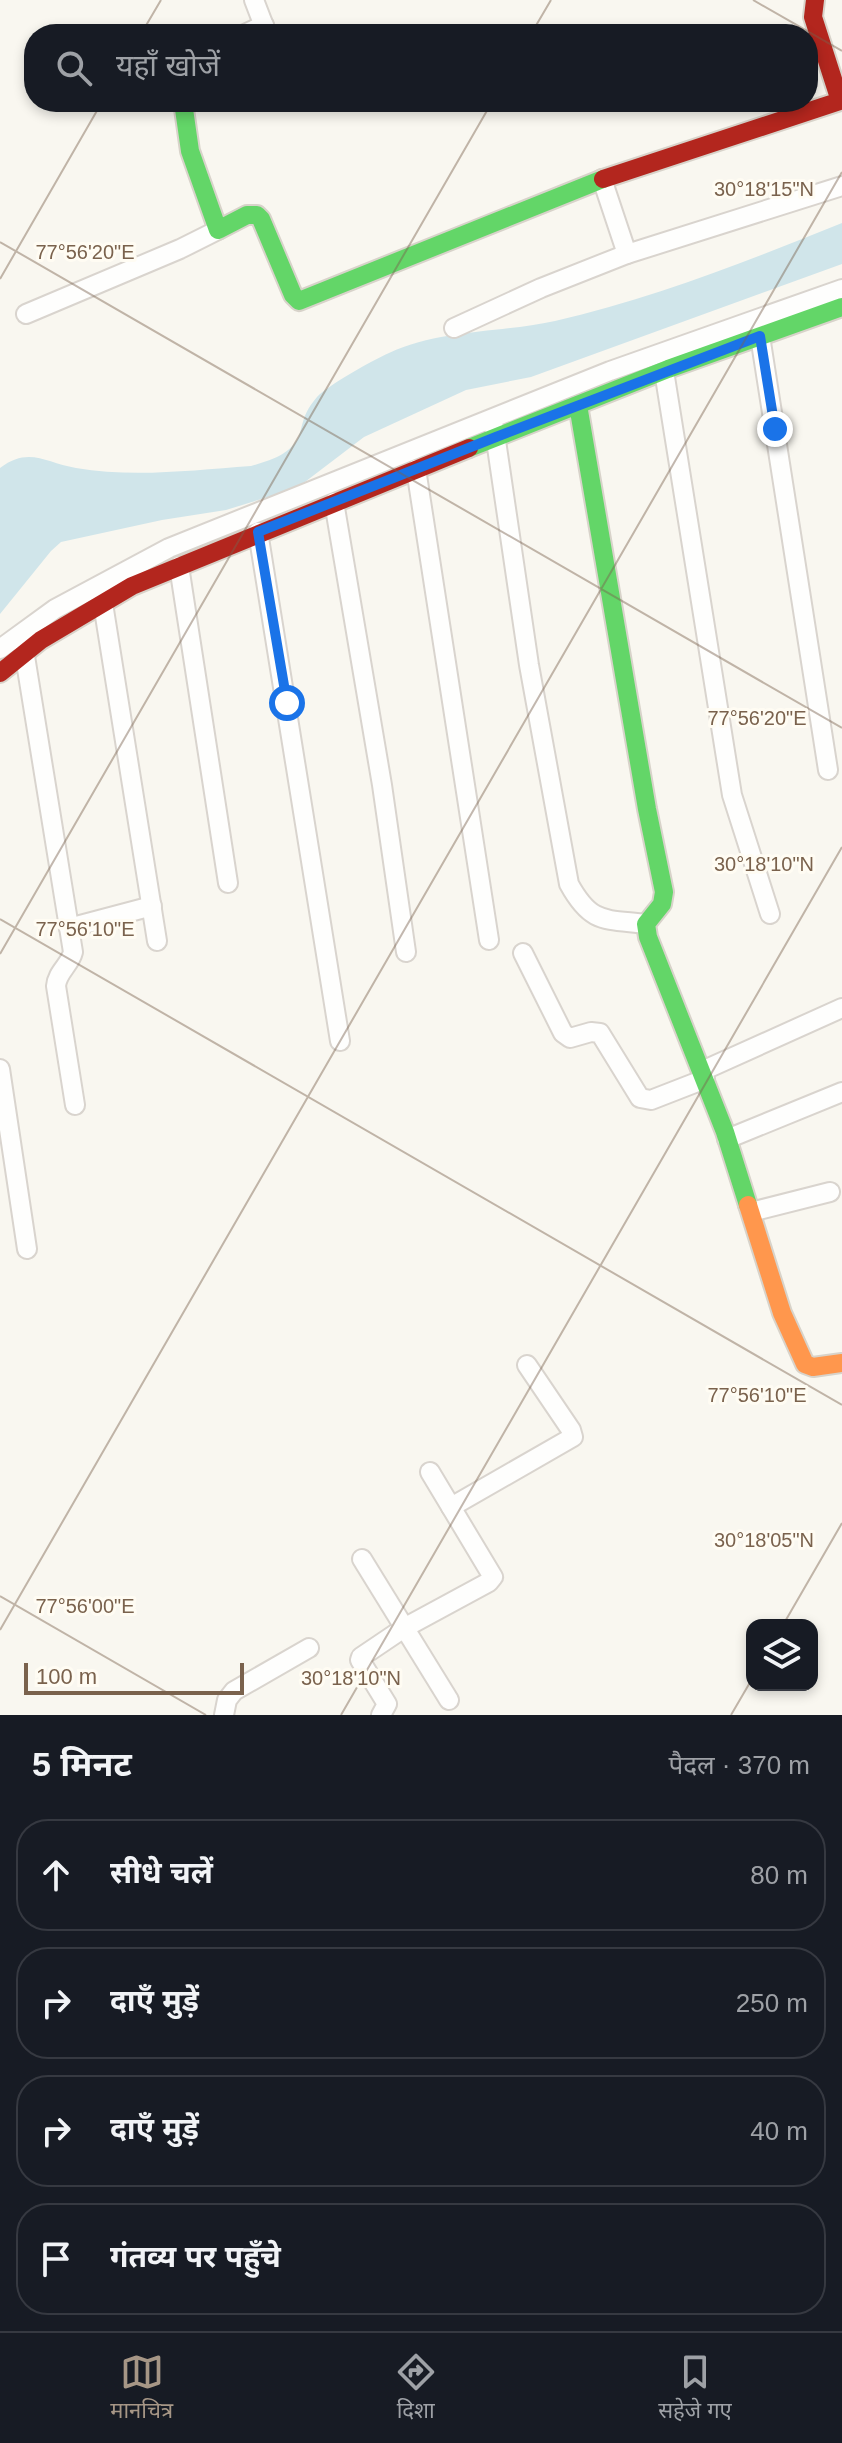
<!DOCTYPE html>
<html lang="hi">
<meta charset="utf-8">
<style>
:root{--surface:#171b24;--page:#242831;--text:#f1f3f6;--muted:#9ea1a6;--line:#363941;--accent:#a69686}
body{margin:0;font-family:Arial,"Noto Sans Devanagari",sans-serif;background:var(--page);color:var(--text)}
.controls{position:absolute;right:24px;bottom:24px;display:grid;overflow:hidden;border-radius:16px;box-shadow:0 4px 12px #0003}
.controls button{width:72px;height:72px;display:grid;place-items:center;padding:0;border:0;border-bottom:2px solid var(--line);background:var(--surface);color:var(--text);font:40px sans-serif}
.scale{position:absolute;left:24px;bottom:20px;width:220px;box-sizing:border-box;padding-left:8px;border:4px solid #7a624d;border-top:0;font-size:22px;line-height:28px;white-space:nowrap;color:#7a624d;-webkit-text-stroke:6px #fffcf3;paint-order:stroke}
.stop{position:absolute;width:24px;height:24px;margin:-18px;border:6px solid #1a73e8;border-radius:50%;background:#fff}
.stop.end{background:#1a73e8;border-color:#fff;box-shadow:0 2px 8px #0008}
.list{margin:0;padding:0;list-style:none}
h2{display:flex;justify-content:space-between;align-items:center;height:104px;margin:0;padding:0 32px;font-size:34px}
h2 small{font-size:26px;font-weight:400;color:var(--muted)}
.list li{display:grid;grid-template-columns:52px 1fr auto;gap:24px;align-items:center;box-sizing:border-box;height:112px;margin:0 16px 16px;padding:0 16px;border:2px solid var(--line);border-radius:32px}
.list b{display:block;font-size:30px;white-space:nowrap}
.list em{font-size:26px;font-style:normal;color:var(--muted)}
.icon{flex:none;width:44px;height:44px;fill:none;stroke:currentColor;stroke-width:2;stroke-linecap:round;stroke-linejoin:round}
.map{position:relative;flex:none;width:842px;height:1715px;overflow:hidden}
.search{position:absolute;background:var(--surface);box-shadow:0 4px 12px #0003;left:24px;right:24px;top:24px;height:88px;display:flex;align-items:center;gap:20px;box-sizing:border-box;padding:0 28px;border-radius:32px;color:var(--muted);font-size:30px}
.sheet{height:616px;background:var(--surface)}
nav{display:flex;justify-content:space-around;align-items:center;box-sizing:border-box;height:112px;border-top:2px solid var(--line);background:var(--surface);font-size:22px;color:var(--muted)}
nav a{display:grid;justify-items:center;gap:4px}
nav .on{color:var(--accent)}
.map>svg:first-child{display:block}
.water{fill:#d0e5ea}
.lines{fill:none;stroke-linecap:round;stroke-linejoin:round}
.street-casing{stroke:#d9d4ce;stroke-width:22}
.fast-casing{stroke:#d8d3ca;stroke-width:22}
.slow-casing{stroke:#d8d3ca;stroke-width:22}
.jam-casing{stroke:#d8d3ca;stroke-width:22}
.street{stroke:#fefefd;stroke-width:18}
.fast{stroke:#63d668;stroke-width:18}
.slow{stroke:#ff974d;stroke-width:18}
.jam{stroke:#b3261e;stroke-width:18}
.route{stroke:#1a73e8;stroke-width:10}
.ticks{fill:none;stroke:#7a624d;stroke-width:2;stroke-opacity:0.45}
.ticks-label{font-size:20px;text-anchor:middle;fill:#7a624d;stroke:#fffcf3;stroke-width:6;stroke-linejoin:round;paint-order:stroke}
</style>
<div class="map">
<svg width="842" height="1715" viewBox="0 0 842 1715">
<rect width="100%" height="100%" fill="#f9f7f0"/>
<path class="water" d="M 842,223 L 842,264 L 531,377 L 466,390 L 364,437 L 297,488 L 226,510 L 162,520 L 61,542 L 51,551 L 0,614 L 0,468 C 29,446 46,463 76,468 C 134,478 193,470 251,466 C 272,460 296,453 301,429 C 305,414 307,409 317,397 C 327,386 373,360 389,353 C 442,329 500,333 555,321 C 654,298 748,261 842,223 Z"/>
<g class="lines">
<defs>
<g id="street">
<path d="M 254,0 L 267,34"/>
<path d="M 245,34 L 264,25"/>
<path d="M 602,179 L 627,254"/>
<path d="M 26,314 L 180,249 L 218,230"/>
<path d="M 454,328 L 541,288 L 627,254 L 842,186"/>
<path d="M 760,336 L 828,770"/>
<path d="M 664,371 L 732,795 L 770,914"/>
<path d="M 494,427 L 529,665 L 569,884 C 591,924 604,919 646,924"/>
<path d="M 416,469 L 489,940"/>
<path d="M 334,502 L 382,785 L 406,952"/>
<path d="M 258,532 L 340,1041"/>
<path d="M 179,566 L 228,883"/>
<path d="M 101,591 L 157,941"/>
<path d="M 23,644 L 73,952 C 70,965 57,972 56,986 L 75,1105"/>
<path d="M 0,649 L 55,609 L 169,548 L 610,371 L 842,289"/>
<path d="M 69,928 L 152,906"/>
<path d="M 523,953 L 563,1033 L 570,1038 L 591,1032 L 600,1033 L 640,1098 L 651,1100 L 705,1079"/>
<path d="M 0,1069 L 27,1249"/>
<path d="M 702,1071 L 842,1008"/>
<path d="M 727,1139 L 842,1092"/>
<path d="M 751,1212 L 830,1192"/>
<path d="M 451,1507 L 573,1437 L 571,1430 L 527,1365"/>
<path d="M 362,1559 L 449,1700"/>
<path d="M 224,1715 L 227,1700 L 234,1691 L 309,1648"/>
<path d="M 381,1715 L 387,1704 L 360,1660 L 361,1657 L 404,1628 L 489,1582 L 493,1577 L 430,1472"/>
</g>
<g id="fast">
<path d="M 183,102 L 190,151 L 218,230 L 247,215 L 257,215 L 261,219 L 293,295 L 299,301 L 603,179"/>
<path d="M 578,405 L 647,809 L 664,892 L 662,904 L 646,924 L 648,937 L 725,1132 L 748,1205"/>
<path d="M 469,448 L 668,369 L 842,307"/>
</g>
<path id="slow" d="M 748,1205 L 782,1313 L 805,1364 L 813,1367 L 842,1363"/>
<g id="jam">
<path d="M 603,179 L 840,101 L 813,17 L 815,0"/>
<path d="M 0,673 L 41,640 L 132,586 L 469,448"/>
</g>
</defs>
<use href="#street" class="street-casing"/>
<use href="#fast" class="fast-casing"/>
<use href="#slow" class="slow-casing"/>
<use href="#jam" class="jam-casing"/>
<use href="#street" class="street"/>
<use href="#fast" class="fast"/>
<use href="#slow" class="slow"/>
<use href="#jam" class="jam"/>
</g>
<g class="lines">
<path class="route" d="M 287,703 L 258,532 L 496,437 L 760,336 L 775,429"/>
</g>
<path class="ticks" d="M 753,0 L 842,51M 141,34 L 161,0M 531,34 L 551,0M 0,242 L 842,728M 0,279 L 102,102M 0,919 L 842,1405M 0,954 L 492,102M 0,1596 L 206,1715M 783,1625 L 842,1523M 0,1630 L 842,172M 341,1715 L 842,847M 731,1715 L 752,1679"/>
<g class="ticks-label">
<text x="764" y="196">30°18'15"N</text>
<text x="85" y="259">77°56'20"E</text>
<text x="757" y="725">77°56'20"E</text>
<text x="764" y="871">30°18'10"N</text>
<text x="85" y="936">77°56'10"E</text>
<text x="757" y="1402">77°56'10"E</text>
<text x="764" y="1547">30°18'05"N</text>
<text x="85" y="1613">77°56'00"E</text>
<text x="351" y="1685">30°18'10"N</text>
</g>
</svg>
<div class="controls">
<button><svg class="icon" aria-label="layers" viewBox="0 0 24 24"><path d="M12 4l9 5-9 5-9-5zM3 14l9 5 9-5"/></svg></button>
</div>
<div class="scale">100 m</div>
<div class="stop" style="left:287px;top:703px"></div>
<div class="stop end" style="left:775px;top:429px"></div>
<div class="search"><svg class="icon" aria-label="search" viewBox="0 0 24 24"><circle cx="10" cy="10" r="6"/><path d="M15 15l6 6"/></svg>यहाँ खोजें</div>
</div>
<section class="sheet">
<h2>5 मिनट<small>पैदल · 370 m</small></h2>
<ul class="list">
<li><svg class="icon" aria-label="ahead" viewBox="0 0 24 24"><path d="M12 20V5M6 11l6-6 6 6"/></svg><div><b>सीधे चलें</b></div><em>80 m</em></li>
<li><svg class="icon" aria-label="right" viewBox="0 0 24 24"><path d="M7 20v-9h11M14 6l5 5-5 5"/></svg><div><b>दाएँ मुड़ें</b></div><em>250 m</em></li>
<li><svg class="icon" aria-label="right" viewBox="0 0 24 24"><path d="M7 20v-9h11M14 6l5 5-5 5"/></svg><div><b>दाएँ मुड़ें</b></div><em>40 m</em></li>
<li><svg class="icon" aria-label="arrive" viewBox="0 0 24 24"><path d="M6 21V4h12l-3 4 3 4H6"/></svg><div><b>गंतव्य पर पहुँचे</b></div></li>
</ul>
</section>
<nav>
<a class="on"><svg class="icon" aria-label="map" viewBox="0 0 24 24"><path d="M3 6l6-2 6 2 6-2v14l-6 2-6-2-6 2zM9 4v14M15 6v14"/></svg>मानचित्र</a>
<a><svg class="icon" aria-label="directions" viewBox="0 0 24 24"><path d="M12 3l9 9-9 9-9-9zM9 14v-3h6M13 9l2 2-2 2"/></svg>दिशा</a>
<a><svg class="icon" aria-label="saved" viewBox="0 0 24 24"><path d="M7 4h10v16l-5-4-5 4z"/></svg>सहेजे गए</a>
</nav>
